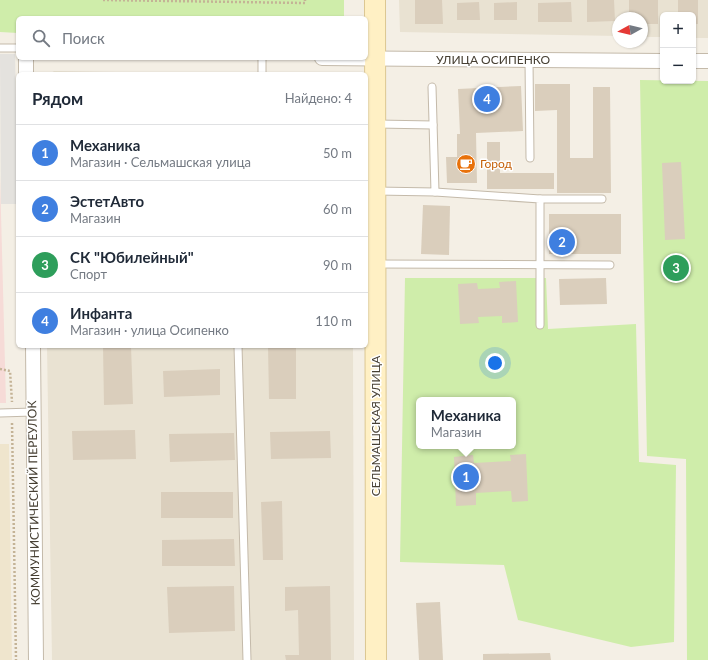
<!DOCTYPE html>
<html lang="ru">
<meta charset="utf-8">
<style>
:root{--surface:#fff;--page:#f2f2f3;--text:#1f2937;--muted:#747a83;--line:#e0e1e3;--accent:#0b8043}
body{margin:0;font-family:Lato,sans-serif;background:var(--page);color:var(--text)}
.controls{position:absolute;right:12px;top:12px;display:grid;overflow:hidden;border-radius:6px;box-shadow:0 1px 3px #0004}
.controls button{width:36px;height:36px;display:grid;place-items:center;padding:0;border:0;border-bottom:1px solid var(--line);background:var(--surface);color:var(--text);font:20px sans-serif}
.compass{position:absolute;left:612px;top:12px;width:36px;height:36px;border-radius:50%;background:var(--surface);box-shadow:0 1px 3px #0004;rotate:262deg}
.you{position:absolute;left:495px;top:363px;width:14px;height:14px;margin:-10px;border:3px solid #fff;border-radius:50%;background:#1a73e8;box-shadow:0 0 0 6px #1a73e833}
.badge{display:grid;place-items:center;width:26px;height:26px;border-radius:50%;background:var(--accent);color:#fff;font-size:13px;font-weight:700}
.pin{position:absolute;translate:-50% -50%;border:2px solid #fff;box-shadow:0 1px 4px #0006}
.popup{position:absolute;left:416px;top:397px;width:100px;height:52px;box-sizing:border-box;display:grid;place-content:center;border-radius:6px;background:var(--surface);filter:drop-shadow(0 1px 3px #0005);font-size:13px;white-space:nowrap;color:var(--muted)}
.popup b{font-size:15px;color:var(--text)}
.popup::after{content:'';position:absolute;left:50%;top:100%;margin-left:-8px;border:8px solid transparent;border-top-color:var(--surface)}
.list{margin:0;padding:0;list-style:none}
h2{display:flex;justify-content:space-between;align-items:center;height:52px;margin:0;padding:0 16px;font-size:17px}
h2 small{font-size:13px;font-weight:400;color:var(--muted)}
.list li{display:grid;grid-template-columns:26px 1fr auto;gap:12px;align-items:center;box-sizing:border-box;height:56px;padding:0 16px;border-top:1px solid var(--line)}
.list b{display:block;font-size:15px;white-space:nowrap}
.list p{margin:0;font-size:13px;white-space:nowrap;color:var(--muted)}
.list em{font-size:13px;font-style:normal;color:var(--muted)}
.icon{flex:none;width:22px;height:22px;fill:none;stroke:currentColor;stroke-width:2;stroke-linecap:round;stroke-linejoin:round}
.map{position:relative;flex:none;width:708px;height:660px;overflow:hidden}
.search{position:absolute;background:var(--surface);box-shadow:0 1px 3px #0004;left:16px;top:16px;width:352px;height:44px;display:flex;align-items:center;gap:10px;box-sizing:border-box;padding:0 14px;border-radius:6px;color:var(--muted);font-size:15px}
.panel{position:absolute;background:var(--surface);box-shadow:0 1px 3px #0004;left:16px;top:72px;width:352px;height:276px;border-radius:6px}
.map>svg:first-child{display:block}
.residential{fill:#e9e2d2}
.education{fill:#efe5cd}
.medical{fill:#f6dbd7}
.green{fill:#cfedaa;fill-rule:evenodd}
.parking{fill:#e4e2de}
.building{fill:#dacebc}
.lines{fill:none;stroke-linecap:round;stroke-linejoin:round}
.service-casing{stroke:#c4baaa;stroke-width:9}
.minor-casing{stroke:#c4baaa;stroke-width:16}
.secondary-casing{stroke:#dcc792;stroke-width:22}
.path{stroke:#c4b396;stroke-width:2.5;stroke-dasharray:2 2;stroke-linecap:butt}
.service{stroke:#fff;stroke-width:7}
.minor{stroke:#fff;stroke-width:14}
.secondary{stroke:#fff0c4;stroke-width:20}
.labels{text-anchor:middle;stroke-width:3;stroke-linejoin:round;paint-order:stroke}
.street-label{font-size:12px;fill:#474034;stroke:#fff}
.food-label{font-size:12px;fill:#c56008;stroke:#fff;text-anchor:start}
</style>
<div class="map">
<svg width="708" height="660" viewBox="0 0 708 660">
<rect width="100%" height="100%" fill="#f4efe5"/>
<g class="residential">
<path d="M 399,0 L 708,0 L 708,38 L 693,38 L 693,15 L 663,15 L 663,37 L 642,37 L 642,18 L 618,18 L 618,36 L 400,32 Z"/>
<path d="M 54,71 L 239,74 L 50,74 Z"/>
<path d="M 47,346 L 353,346 L 354,660 L 52,660 Z"/>
</g>
<path class="education" d="M 0,444 L 9,444 L 12,660 L 0,660 Z"/>
<path class="medical" d="M 0,175 L 6,403 L 0,403 Z"/>
<g class="green">
<path d="M 0,0 L 344,0 L 344,18 L 18,18 L 18,33 L 0,32 Z"/>
<path d="M 640,80 L 708,81 L 708,660 L 687,660 L 686,459 L 647,456 Z"/>
<path d="M 405,278 L 546,278 L 548,329 L 636,324 L 639,462 L 676,465 L 674,642 L 631,647 L 518,620 L 504,565 L 400,562 ZM 419,400 L 513,400 L 513,446 L 419,446 Z"/>
</g>
<path class="parking" d="M 0,54 L 15,54 L 18,204 L 1,204 Z"/>
<g class="building">
<path d="M 415,0 L 442,0 L 443,24 L 415,24 Z"/>
<path d="M 587,0 L 614,0 L 615,21 L 587,22 Z"/>
<path d="M 629,0 L 658,0 L 658,24 L 642,24 L 642,18 L 629,18 Z"/>
<path d="M 678,0 L 698,0 L 698,24 L 693,24 L 693,15 L 678,15 Z"/>
<path d="M 479,2 L 480,20 L 457,20 L 457,3 Z"/>
<path d="M 517,2 L 517,20 L 494,20 L 494,3 Z"/>
<path d="M 571,2 L 572,22 L 538,22 L 538,3 Z"/>
<path d="M 535,84 L 570,84 L 570,158 L 593,158 L 593,87 L 610,87 L 611,193 L 557,193 L 557,110 L 535,111 Z"/>
<path d="M 521,86 L 523,131 L 476,133 L 477,183 L 447,183 L 446,157 L 457,157 L 457,134 L 460,134 L 458,89 Z"/>
<path d="M 487,142 L 500,142 L 500,173 L 554,173 L 554,189 L 487,189 Z"/>
<path d="M 681,162 L 685,239 L 665,240 L 662,163 Z"/>
<path d="M 423,205 L 450,206 L 449,255 L 421,254 Z"/>
<rect x="549" y="214" width="72" height="40"/>
<path d="M 606,278 L 607,304 L 560,305 L 559,279 Z"/>
<path d="M 516,281 L 518,322 L 502,323 L 502,316 L 478,317 L 479,323 L 460,324 L 458,284 L 477,283 L 478,289 L 500,288 L 499,282 Z"/>
<path d="M 103,346 L 131,346 L 133,404 L 104,405 Z"/>
<path d="M 268,346 L 296,346 L 296,399 L 269,399 Z"/>
<path d="M 220,369 L 220,395 L 164,397 L 163,371 Z"/>
<path d="M 135,430 L 136,459 L 73,460 L 72,431 Z"/>
<path d="M 330,431 L 331,458 L 271,459 L 270,432 Z"/>
<path d="M 234,433 L 235,460 L 170,462 L 169,434 Z"/>
<path d="M 526,454 L 528,501 L 512,502 L 511,491 L 476,493 L 476,505 L 456,506 L 454,457 L 473,455 L 474,463 L 511,461 L 510,455 Z"/>
<rect x="161" y="492" width="72" height="26"/>
<path d="M 282,501 L 283,560 L 263,560 L 261,502 Z"/>
<path d="M 234,539 L 235,566 L 162,566 L 162,540 Z"/>
<path d="M 234,586 L 235,631 L 169,633 L 167,587 Z"/>
<path d="M 330,586 L 331,660 L 286,660 L 285,655 L 299,655 L 298,610 L 285,611 L 285,587 Z"/>
<path d="M 440,602 L 443,660 L 419,660 L 416,603 Z"/>
<path d="M 550,653 L 551,660 L 483,660 L 483,654 Z"/>
</g>
<g class="lines">
<defs>
<g id="service">
<path d="M 0,48 L 18,48"/>
<path d="M 529,60 L 530,158"/>
<path d="M 262,74 L 262,58"/>
<path d="M 377,124 L 433,125"/>
<path d="M 376,191 L 435,192 L 432,87"/>
<path d="M 435,192 L 540,199 L 540,325"/>
<path d="M 540,199 L 602,199"/>
<path d="M 376,264 L 610,265"/>
<path d="M 238,346 L 247,660"/>
<path d="M 0,413 L 33,412"/>
</g>
<g id="minor">
<path d="M 26,58 L 26,74"/>
<path d="M 322,58 L 663,61"/>
<path d="M 693,61 L 708,61"/>
<path d="M 33,346 L 36,660"/>
</g>
<path id="secondary" d="M 375,0 L 376,660"/>
</defs>
<use href="#service" class="service-casing"/>
<use href="#minor" class="minor-casing"/>
<use href="#secondary" class="secondary-casing"/>
<g class="path">
<path d="M 103,0 L 305,3 L 305,0"/>
<path d="M 0,369 L 10,371 L 12,402"/>
<path d="M 12,423 L 16,660"/>
</g>
<use href="#service" class="service"/>
<use href="#minor" class="minor"/>
<use href="#secondary" class="secondary"/>
</g>
<defs>
<symbol id="cafe-disc" viewBox="-11 -11 22 22"><circle r="9.5" fill="#e8710a" stroke="#fff"/><path d="M-5.5-4.5H6V0H3Q3 3.5 0 3.5H-2.5Q-5.5 3.5-5.5 0ZM3-3.2v2h1.7v-2ZM-6 4.5H4V6H-6Z" fill="#fff"/></symbol>
</defs>
<g fill-rule="evenodd">
<use href="#cafe-disc" x="455" y="153" width="22" height="22"/>
</g>
<g class="labels">
<g class="street-label">
<text x="493" y="64">УЛИЦА ОСИПЕНКО</text>
<text transform="translate(376 426) rotate(-90)" y="4">СЕЛЬМАШСКАЯ УЛИЦА</text>
<text transform="translate(34 503) rotate(-91)" y="4">КОММУНИСТИЧЕСКИЙ ПЕРЕУЛОК</text>
</g>
<g class="food-label">
<text x="480" y="168">Город</text>
</g>
</g>
</svg>
<div class="controls">
<button>+</button>
<button>−</button>
</div>
<svg class="compass" viewBox="-18 -18 36 36"><path d="M0-13l5 13h-10z" fill="#e53935"/><path d="M0 13l5-13h-10z" fill="#747a83"/></svg>
<div class="you"></div>
<div class="pin badge" style="left:466px;top:477px;background:#3f7fe0">1</div>
<div class="popup"><b>Механика</b>Магазин</div>
<div class="pin badge" style="left:562px;top:242px;background:#3f7fe0">2</div>
<div class="pin badge" style="left:676px;top:268px;background:#2e9e5b">3</div>
<div class="pin badge" style="left:487px;top:99px;background:#3f7fe0">4</div>
<div class="search"><svg class="icon" aria-label="search" viewBox="0 0 24 24"><circle cx="10" cy="10" r="6"/><path d="M15 15l6 6"/></svg>Поиск</div>
<section class="panel">
<h2>Рядом<small>Найдено: 4</small></h2>
<ul class="list">
<li><span class="badge" style="background:#3f7fe0">1</span><div><b>Механика</b><p>Магазин · Сельмашская улица</p></div><em>50 m</em></li>
<li><span class="badge" style="background:#3f7fe0">2</span><div><b>ЭстетАвто</b><p>Магазин</p></div><em>60 m</em></li>
<li><span class="badge" style="background:#2e9e5b">3</span><div><b>СК &quot;Юбилейный&quot;</b><p>Спорт</p></div><em>90 m</em></li>
<li><span class="badge" style="background:#3f7fe0">4</span><div><b>Инфанта</b><p>Магазин · улица Осипенко</p></div><em>110 m</em></li>
</ul>
</section>
</div>
